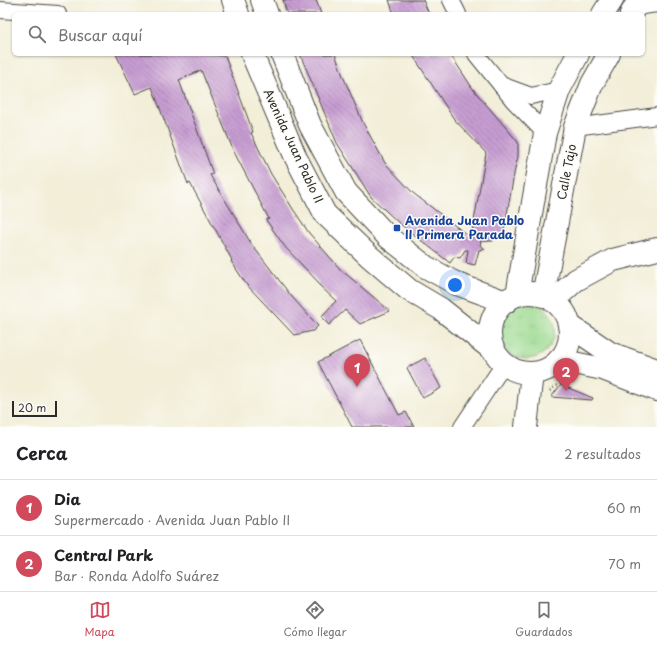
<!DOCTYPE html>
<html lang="es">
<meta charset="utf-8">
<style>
:root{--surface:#fff;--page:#f6f6f6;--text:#202124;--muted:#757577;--line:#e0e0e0;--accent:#d1495b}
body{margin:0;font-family:"Playpen Sans",sans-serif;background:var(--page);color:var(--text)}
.scale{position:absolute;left:12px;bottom:10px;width:45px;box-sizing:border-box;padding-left:4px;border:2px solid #2b2b2b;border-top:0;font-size:11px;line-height:14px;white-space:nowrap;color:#2b2b2b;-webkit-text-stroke:3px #fdfcf7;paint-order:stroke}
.you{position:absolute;left:455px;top:285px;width:14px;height:14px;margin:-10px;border:3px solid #fff;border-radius:50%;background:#1a73e8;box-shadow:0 0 0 6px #1a73e833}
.badge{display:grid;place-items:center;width:26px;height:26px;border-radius:50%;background:var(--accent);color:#fff;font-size:13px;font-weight:700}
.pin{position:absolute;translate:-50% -33px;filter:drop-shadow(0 1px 2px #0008)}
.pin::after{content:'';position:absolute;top:21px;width:14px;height:12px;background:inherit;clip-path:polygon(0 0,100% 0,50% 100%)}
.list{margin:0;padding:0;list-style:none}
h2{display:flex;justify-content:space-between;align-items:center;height:52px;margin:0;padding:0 16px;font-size:17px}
h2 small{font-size:13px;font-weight:400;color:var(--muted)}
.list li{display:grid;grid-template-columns:26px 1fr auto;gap:12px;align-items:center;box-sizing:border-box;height:56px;padding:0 16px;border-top:1px solid var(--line)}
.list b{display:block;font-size:15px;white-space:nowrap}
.list p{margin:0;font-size:13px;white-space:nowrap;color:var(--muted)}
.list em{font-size:13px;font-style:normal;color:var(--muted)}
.icon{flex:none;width:22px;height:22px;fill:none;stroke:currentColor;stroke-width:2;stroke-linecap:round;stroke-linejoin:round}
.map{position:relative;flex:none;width:657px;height:427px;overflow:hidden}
.search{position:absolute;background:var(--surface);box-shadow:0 1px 3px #0004;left:12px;right:12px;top:12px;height:44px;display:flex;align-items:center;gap:10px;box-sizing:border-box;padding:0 14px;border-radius:6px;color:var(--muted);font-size:15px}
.sheet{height:164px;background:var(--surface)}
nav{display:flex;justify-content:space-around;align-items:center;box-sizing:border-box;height:56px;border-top:1px solid var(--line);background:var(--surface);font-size:11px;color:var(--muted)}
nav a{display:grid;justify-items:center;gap:2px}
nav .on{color:var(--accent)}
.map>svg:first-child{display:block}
.grass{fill:url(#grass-tufts);stroke:#63825d}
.building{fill:url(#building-back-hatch)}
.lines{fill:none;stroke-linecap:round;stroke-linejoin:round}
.street-casing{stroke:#494845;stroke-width:18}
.secondary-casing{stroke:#494845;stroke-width:24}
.primary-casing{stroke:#494845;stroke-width:24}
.path{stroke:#494845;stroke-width:2.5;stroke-dasharray:1 3;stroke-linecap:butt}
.street{stroke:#fff;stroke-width:16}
.secondary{stroke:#fff;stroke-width:22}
.primary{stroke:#fff;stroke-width:22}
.transit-dot{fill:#1a4fb4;stroke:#fdfcf7;stroke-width:1.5}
.labels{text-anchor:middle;stroke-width:3;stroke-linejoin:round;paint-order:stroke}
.street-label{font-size:12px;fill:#2b2b2b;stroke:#fdfcf7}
.transit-label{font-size:12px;font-weight:bold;fill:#164399;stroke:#fdfcf7;text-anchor:start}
</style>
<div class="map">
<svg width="657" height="427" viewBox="0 0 657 427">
<defs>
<pattern id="grass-tufts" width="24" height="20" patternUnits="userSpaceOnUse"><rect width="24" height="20" fill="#9bd98f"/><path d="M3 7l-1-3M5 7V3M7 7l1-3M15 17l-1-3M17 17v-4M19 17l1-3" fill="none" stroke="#86ba7c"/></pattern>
<pattern id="building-back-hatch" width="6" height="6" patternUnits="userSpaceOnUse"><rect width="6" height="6" fill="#c79dd2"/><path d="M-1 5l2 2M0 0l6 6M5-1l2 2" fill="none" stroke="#a280ab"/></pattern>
</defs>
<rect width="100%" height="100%" fill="#fdfcf7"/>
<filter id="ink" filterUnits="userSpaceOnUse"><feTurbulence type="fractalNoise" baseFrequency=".025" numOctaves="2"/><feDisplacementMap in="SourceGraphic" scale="8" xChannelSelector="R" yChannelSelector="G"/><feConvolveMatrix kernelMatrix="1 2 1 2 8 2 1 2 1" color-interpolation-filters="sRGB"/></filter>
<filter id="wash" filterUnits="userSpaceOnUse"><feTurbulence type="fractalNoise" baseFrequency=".012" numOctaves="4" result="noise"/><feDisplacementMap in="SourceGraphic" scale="16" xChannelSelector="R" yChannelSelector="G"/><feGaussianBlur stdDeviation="0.9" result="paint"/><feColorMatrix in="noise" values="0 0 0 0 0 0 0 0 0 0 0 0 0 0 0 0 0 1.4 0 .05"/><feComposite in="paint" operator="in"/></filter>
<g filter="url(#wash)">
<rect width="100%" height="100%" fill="#f2eed8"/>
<circle class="grass" cx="526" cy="330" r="29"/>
<g id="blocks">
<g class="building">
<path d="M 283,0 L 316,0 L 321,14 L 287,14 Z"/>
<path d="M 389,0 L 423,0 L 429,14 L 394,14 Z"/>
<path d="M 116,54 L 194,54 L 225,56 L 253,132 L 251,133 L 271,174 L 293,209 L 309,233 L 340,269 L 390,311 L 360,324 L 345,310 L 329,325 L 321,317 L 336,301 L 318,284 L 319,283 L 285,247 L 266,220 L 269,219 L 234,152 L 201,70 L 179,80 L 213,174 L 210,175 L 252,245 L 292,297 L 318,326 L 313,331 L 294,335 L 246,284 L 231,261 L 232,260 L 190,183 L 188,184 L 152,87 L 135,94 Z"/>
<path d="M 300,54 L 335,54 L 343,76 L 363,123 L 385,163 L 413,193 L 471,238 L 486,153 L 454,119 L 412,54 L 450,54 L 473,89 L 518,142 L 518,156 L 515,169 L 503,236 L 495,235 L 493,241 L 481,241 L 480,245 L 485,249 L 479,250 L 475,265 L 466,263 L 468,250 L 465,250 L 460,258 L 454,257 L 450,263 L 399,223 L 371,197 L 337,143 Z"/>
<path d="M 360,340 L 399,415 L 406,412 L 414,427 L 352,427 L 318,362 Z"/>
<path d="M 425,358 L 441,388 L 423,398 L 407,368 Z"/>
<path d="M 561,385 L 593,398 L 592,400 L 551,397 Z"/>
</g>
</g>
</g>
<g filter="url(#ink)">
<use href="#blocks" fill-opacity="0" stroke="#494845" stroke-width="1"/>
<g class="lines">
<defs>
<g id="street">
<path d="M 451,0 L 458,14"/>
<path d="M 635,7 L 657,4"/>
<path d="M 0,10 L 58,14"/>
<path d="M 476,54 L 514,101 L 545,133"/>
<path d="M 501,85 L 531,96 L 559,90"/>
<path d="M 575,127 L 657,116"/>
<path d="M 462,427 L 504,364"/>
</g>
<g id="secondary">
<path d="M 603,14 L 612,0"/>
<path d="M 631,14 L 639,0"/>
<path d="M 517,295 L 545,133 L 559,90 L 578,54"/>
<path d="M 543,296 L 575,127 L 592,84 L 609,54"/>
<path d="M 553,301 L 576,280 L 613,260 L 657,249"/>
<path d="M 526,427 L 532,373"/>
</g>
<g id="primary">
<path d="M 233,0 L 238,14"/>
<path d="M 262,0 L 267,14"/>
<path d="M 252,54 L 296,158 L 325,214 L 369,256 L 409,290 L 441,309 L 494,351"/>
<path d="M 282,54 L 310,125 L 346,192 L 388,237 L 426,267 L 457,284 L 506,302"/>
<circle cx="530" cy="333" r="40"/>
<path d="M 569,325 L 610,353 L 657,370"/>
<path d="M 559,360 L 603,369 L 657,390"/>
</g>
</defs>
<use href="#street" class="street-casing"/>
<use href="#secondary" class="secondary-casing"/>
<use href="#primary" class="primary-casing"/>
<path class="path" d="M 550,391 L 554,387 L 567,380"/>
<use href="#street" class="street"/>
<use href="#secondary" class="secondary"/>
<use href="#primary" class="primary"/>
</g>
</g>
<rect class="transit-dot" x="393" y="224" width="8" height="8" rx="2"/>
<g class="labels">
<g class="street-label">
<text transform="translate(293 146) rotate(65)" y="4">Avenida Juan Pablo II</text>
<text transform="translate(567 172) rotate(-79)" y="4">Calle Tajo</text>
</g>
<g class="transit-label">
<text x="405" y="225">Avenida Juan Pablo<tspan x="405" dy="14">II Primera Parada</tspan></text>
</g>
</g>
</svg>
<div class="scale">20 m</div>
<div class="you"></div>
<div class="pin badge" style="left:357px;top:387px">1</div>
<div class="pin badge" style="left:566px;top:391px">2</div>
<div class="search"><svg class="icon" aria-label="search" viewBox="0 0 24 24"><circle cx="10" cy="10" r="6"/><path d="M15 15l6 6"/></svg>Buscar aquí</div>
</div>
<section class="sheet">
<h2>Cerca<small>2 resultados</small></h2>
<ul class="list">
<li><span class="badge">1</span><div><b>Dia</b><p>Supermercado · Avenida Juan Pablo II</p></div><em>60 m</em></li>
<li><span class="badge">2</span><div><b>Central Park</b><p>Bar · Ronda Adolfo Suárez</p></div><em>70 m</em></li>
</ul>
</section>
<nav>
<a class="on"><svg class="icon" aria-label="map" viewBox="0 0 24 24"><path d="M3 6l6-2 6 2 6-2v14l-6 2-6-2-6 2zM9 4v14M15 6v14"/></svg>Mapa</a>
<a><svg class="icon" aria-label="directions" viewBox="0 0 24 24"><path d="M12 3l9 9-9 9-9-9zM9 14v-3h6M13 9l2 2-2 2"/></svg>Cómo llegar</a>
<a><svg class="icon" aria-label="saved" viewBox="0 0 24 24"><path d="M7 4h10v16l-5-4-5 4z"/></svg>Guardados</a>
</nav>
